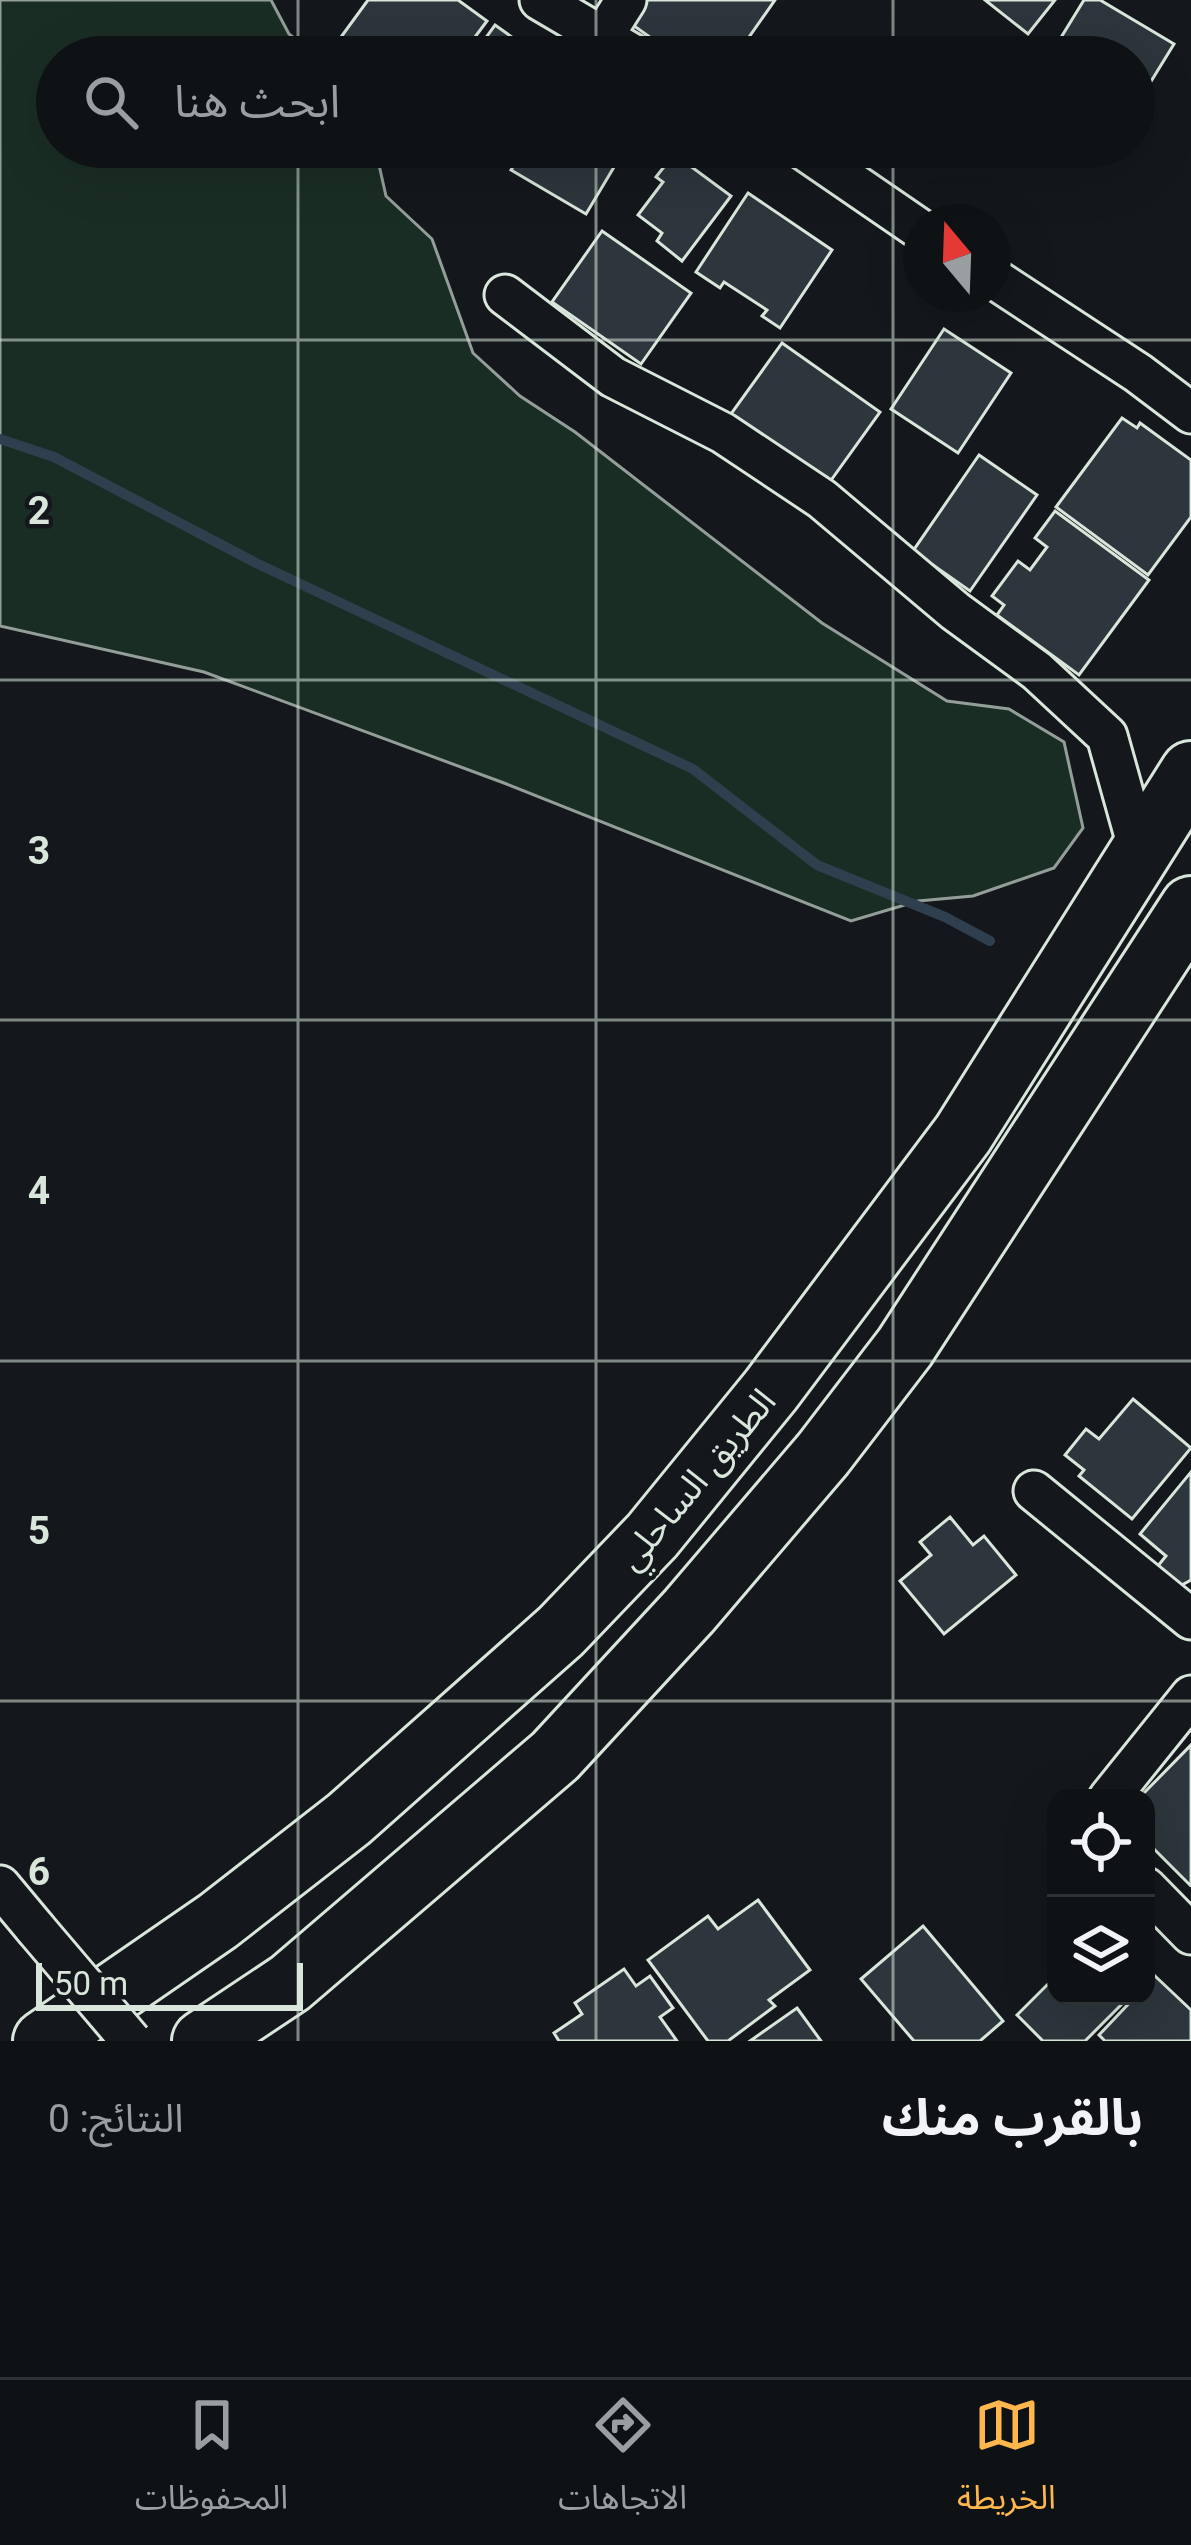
<!DOCTYPE html>
<html lang="ar">
<meta charset="utf-8">
<style>
:root{--surface:#0f1215;--page:#181b1e;--text:#f1f3f6;--muted:#9b9ea0;--line:#2f3234;--accent:#ffb74d}
body{margin:0;font-family:Roboto,"Noto Sans Arabic",sans-serif;background:var(--page);color:var(--text);direction:rtl}
.controls{position:absolute;right:36px;bottom:36px;display:grid;overflow:hidden;border-radius:24px;box-shadow:0 12px 48px #0002}
.controls button{width:108px;height:108px;display:grid;place-items:center;padding:0;border:0;border-bottom:3px solid var(--line);background:var(--surface);color:var(--text);font:60px sans-serif}
.compass{position:absolute;left:903px;top:204px;width:108px;height:108px;border-radius:50%;background:var(--surface);box-shadow:0 12px 48px #0002;rotate:341deg}
.scale{position:absolute;left:36px;bottom:30px;width:267px;box-sizing:border-box;padding-left:12px;border:6px solid #d8e6dc;border-top:0;font-size:33px;line-height:42px;white-space:nowrap;color:#d8e6dc;-webkit-text-stroke:9px #14181c;paint-order:stroke}
.list{margin:0;padding:0;list-style:none}
h2{display:flex;justify-content:space-between;align-items:center;height:156px;margin:0;padding:0 48px;font-size:51px}
h2 small{font-size:39px;font-weight:400;color:var(--muted)}
.icon{flex:none;width:66px;height:66px;fill:none;stroke:currentColor;stroke-width:2;stroke-linecap:round;stroke-linejoin:round}
.map{position:relative;flex:none;width:1191px;height:2041px;overflow:hidden;direction:ltr}
.search{position:absolute;background:var(--surface);box-shadow:0 12px 48px #0002;left:36px;right:36px;top:36px;height:132px;display:flex;align-items:center;gap:30px;box-sizing:border-box;padding:0 42px;border-radius:66px;color:var(--muted);font-size:45px}
.sheet{height:336px;background:var(--surface)}
nav{display:flex;justify-content:space-around;align-items:center;box-sizing:border-box;height:168px;border-top:3px solid var(--line);background:var(--surface);font-size:33px;color:var(--muted)}
nav a{display:grid;justify-items:center;gap:6px}
nav .on{color:var(--accent)}
.map>svg:first-child{display:block}
.green{fill:#1a2d24;stroke:#939e99;stroke-width:3}
.lines{fill:none;stroke-linecap:round;stroke-linejoin:round}
.stream{stroke:#2f3f4d;stroke-width:10}
.building{fill:#2c363c;stroke:#d8e6dc;stroke-width:3}
.minor-casing{stroke:#d8e6dc;stroke-width:45}
.highway-casing{stroke:#d8e6dc;stroke-width:66}
.minor{stroke:#14181c;stroke-width:39}
.highway{stroke:#14181c;stroke-width:60}
.minor-bridge-casing{stroke:#d8e6dc;stroke-width:45;stroke-linecap:butt}
.minor-bridge{stroke:#14181c;stroke-width:39}
.grid{fill:none;stroke:#d8e6dc;stroke-width:3;stroke-opacity:0.55}
.labels{text-anchor:middle;stroke-width:9;stroke-linejoin:round;paint-order:stroke}
.street-label{font-size:36px;fill:#d8e6dc;stroke:#14181c}
.grid-label{font-size:39px;text-anchor:middle;font-weight:bold;fill:#d8e6dc;stroke:#14181c;stroke-width:9;stroke-linejoin:round;paint-order:stroke}
</style>
<div class="map">
<svg width="1191" height="2041" viewBox="0 0 1191 2041">
<rect width="100%" height="100%" fill="#14181c"/>
<path class="green" d="M 0,0 L 271,0 L 289,34 L 318,57 L 57,57 L 57,147 L 375,147 L 386,196 L 432,239 L 473,353 L 520,396 L 575,432 L 822,623 L 947,701 L 1009,709 L 1064,742 L 1083,828 L 1054,868 L 973,896 L 918,901 L 851,921 L 504,783 L 204,672 L 0,626 Z"/>
<g class="lines">
<path class="stream" d="M 0,439 L 54,457 L 256,563 L 693,769 L 817,865 L 945,917 L 990,941"/>
</g>
<g class="building">
<path d="M 368,0 L 458,0 L 487,21 L 460,57 L 345,57 L 333,48 Z"/>
<path d="M 631,0 L 775,0 L 735,57 L 678,57 L 620,16 Z"/>
<path d="M 985,0 L 1055,0 L 1028,34 Z"/>
<path d="M 1084,0 L 1100,0 L 1174,44 L 1134,109 L 1134,57 L 1049,57 Z"/>
<path d="M 495,25 L 540,57 L 472,57 Z"/>
<path d="M 525,147 L 626,147 L 586,214 L 511,170 Z"/>
<path d="M 674,154 L 731,196 L 682,261 L 657,241 L 662,233 L 638,215 L 663,182 L 656,177 Z"/>
<path d="M 748,193 L 832,250 L 780,328 L 762,316 L 767,310 L 724,282 L 720,288 L 696,272 Z"/>
<path d="M 602,231 L 691,293 L 641,364 L 552,302 Z"/>
<path d="M 944,329 L 1011,373 L 958,453 L 891,409 Z"/>
<path d="M 782,343 L 880,412 L 824,490 L 726,421 Z"/>
<path d="M 1122,418 L 1137,428 L 1140,423 L 1191,460 L 1191,517 L 1148,575 L 1056,507 Z"/>
<path d="M 979,455 L 1037,495 L 970,591 L 913,551 Z"/>
<path d="M 1055,511 L 1149,580 L 1079,675 L 997,615 L 1004,605 L 992,596 L 1018,561 L 1030,570 L 1047,547 L 1035,538 Z"/>
<path d="M 1133,1399 L 1191,1448 L 1132,1519 L 1079,1476 L 1084,1470 L 1065,1455 L 1086,1429 L 1099,1439 Z"/>
<path d="M 1191,1472 L 1191,1580 L 1180,1586 L 1157,1567 L 1166,1556 L 1140,1534 Z"/>
<path d="M 950,1517 L 973,1545 L 984,1536 L 1016,1575 L 944,1634 L 900,1581 L 931,1555 L 920,1542 Z"/>
<path d="M 1191,1745 L 1191,1883 L 1190,1885 L 1146,1841 L 1146,1798 L 1139,1798 Z"/>
<path d="M 758,1900 L 810,1970 L 769,2000 L 775,2006 L 728,2041 L 708,2041 L 648,1960 L 708,1916 L 718,1929 Z"/>
<path d="M 923,1926 L 1003,2021 L 980,2041 L 914,2041 L 861,1979 Z"/>
<path d="M 624,1969 L 636,1986 L 650,1976 L 673,2008 L 660,2017 L 677,2041 L 559,2041 L 554,2033 L 582,2014 L 575,2003 Z"/>
<path d="M 1056,1976 L 1056,1996 L 1128,1998 L 1085,2041 L 1043,2041 L 1017,2015 Z"/>
<path d="M 1155,1976 L 1191,2010 L 1191,2041 L 1105,2041 L 1099,2035 L 1136,1996 L 1146,1996 L 1146,1986 Z"/>
<path d="M 797,2008 L 821,2041 L 750,2041 Z"/>
</g>
<g class="lines">
<defs>
<g id="minor">
<path d="M 540,0 L 637,57"/>
<path d="M 602,38 L 626,0"/>
<path d="M 800,147 L 921,230"/>
<path d="M 993,278 L 1138,373 L 1191,413"/>
<path d="M 505,295 L 613,377 L 723,433 L 822,499 L 955,611 L 1037,671 L 1107,736 L 1140,854"/>
<path d="M 1034,1491 L 1191,1619"/>
<path d="M 1109,1798 L 1191,1696"/>
<path d="M 0,1886 L 35,1928"/>
<path d="M 1146,1888 L 1191,1934"/>
</g>
<g id="highway">
<path d="M 44,2041 L 218,1921 L 349,1819 L 561,1631 L 652,1536 L 771,1390 L 963,1134 L 1191,772"/>
<path d="M 203,2041 L 290,1983 L 555,1756 L 689,1611 L 823,1454 L 905,1347 L 1191,907"/>
</g>
</defs>
<use href="#minor" class="minor-casing"/>
<use href="#highway" class="highway-casing"/>
<use href="#minor" class="minor"/>
<use href="#highway" class="highway"/>
<defs>
<path id="minor-bridge" d="M 35,1928 L 131,2041"/>
</defs>
<use href="#minor-bridge" class="minor-bridge-casing"/>
<use href="#minor-bridge" class="minor-bridge"/>
</g>
<path class="grid" d="M 298,0 L 298,57M 596,0 L 596,57M 893,0 L 893,57M 298,147 L 298,2041M 596,147 L 596,2041M 893,147 L 893,2041M 0,340 L 1191,340M 0,680 L 1191,680M 0,1020 L 1191,1020M 0,1361 L 1191,1361M 0,1701 L 1191,1701"/>
<g class="labels">
<g class="street-label">
<text transform="translate(696 1479) rotate(-50)" y="13">الطريق الساحلي</text>
</g>
</g>
<g class="grid-label">
<text x="39" y="524">2</text>
<text x="39" y="864">3</text>
<text x="39" y="1204">4</text>
<text x="39" y="1544">5</text>
<text x="39" y="1885">6</text>
</g>
</svg>
<div class="controls">
<button><svg class="icon" aria-label="locate" viewBox="0 0 24 24"><circle cx="12" cy="12" r="6"/><path d="M12 2v4M12 18v4M2 12h4M18 12h4"/></svg></button>
<button><svg class="icon" aria-label="layers" viewBox="0 0 24 24"><path d="M12 4l9 5-9 5-9-5zM3 14l9 5 9-5"/></svg></button>
</div>
<svg class="compass" viewBox="-18 -18 36 36"><path d="M0-13l5 13h-10z" fill="#e53935"/><path d="M0 13l5-13h-10z" fill="#9b9ea0"/></svg>
<div class="scale">50 m</div>
<div class="search"><svg class="icon" aria-label="search" viewBox="0 0 24 24"><circle cx="10" cy="10" r="6"/><path d="M15 15l6 6"/></svg>ابحث هنا</div>
</div>
<section class="sheet">
<h2>بالقرب منك<small>النتائج: 0</small></h2>
<ul class="list">
</ul>
</section>
<nav>
<a class="on"><svg class="icon" aria-label="map" viewBox="0 0 24 24"><path d="M3 6l6-2 6 2 6-2v14l-6 2-6-2-6 2zM9 4v14M15 6v14"/></svg>الخريطة</a>
<a><svg class="icon" aria-label="directions" viewBox="0 0 24 24"><path d="M12 3l9 9-9 9-9-9zM9 14v-3h6M13 9l2 2-2 2"/></svg>الاتجاهات</a>
<a><svg class="icon" aria-label="saved" viewBox="0 0 24 24"><path d="M7 4h10v16l-5-4-5 4z"/></svg>المحفوظات</a>
</nav>
